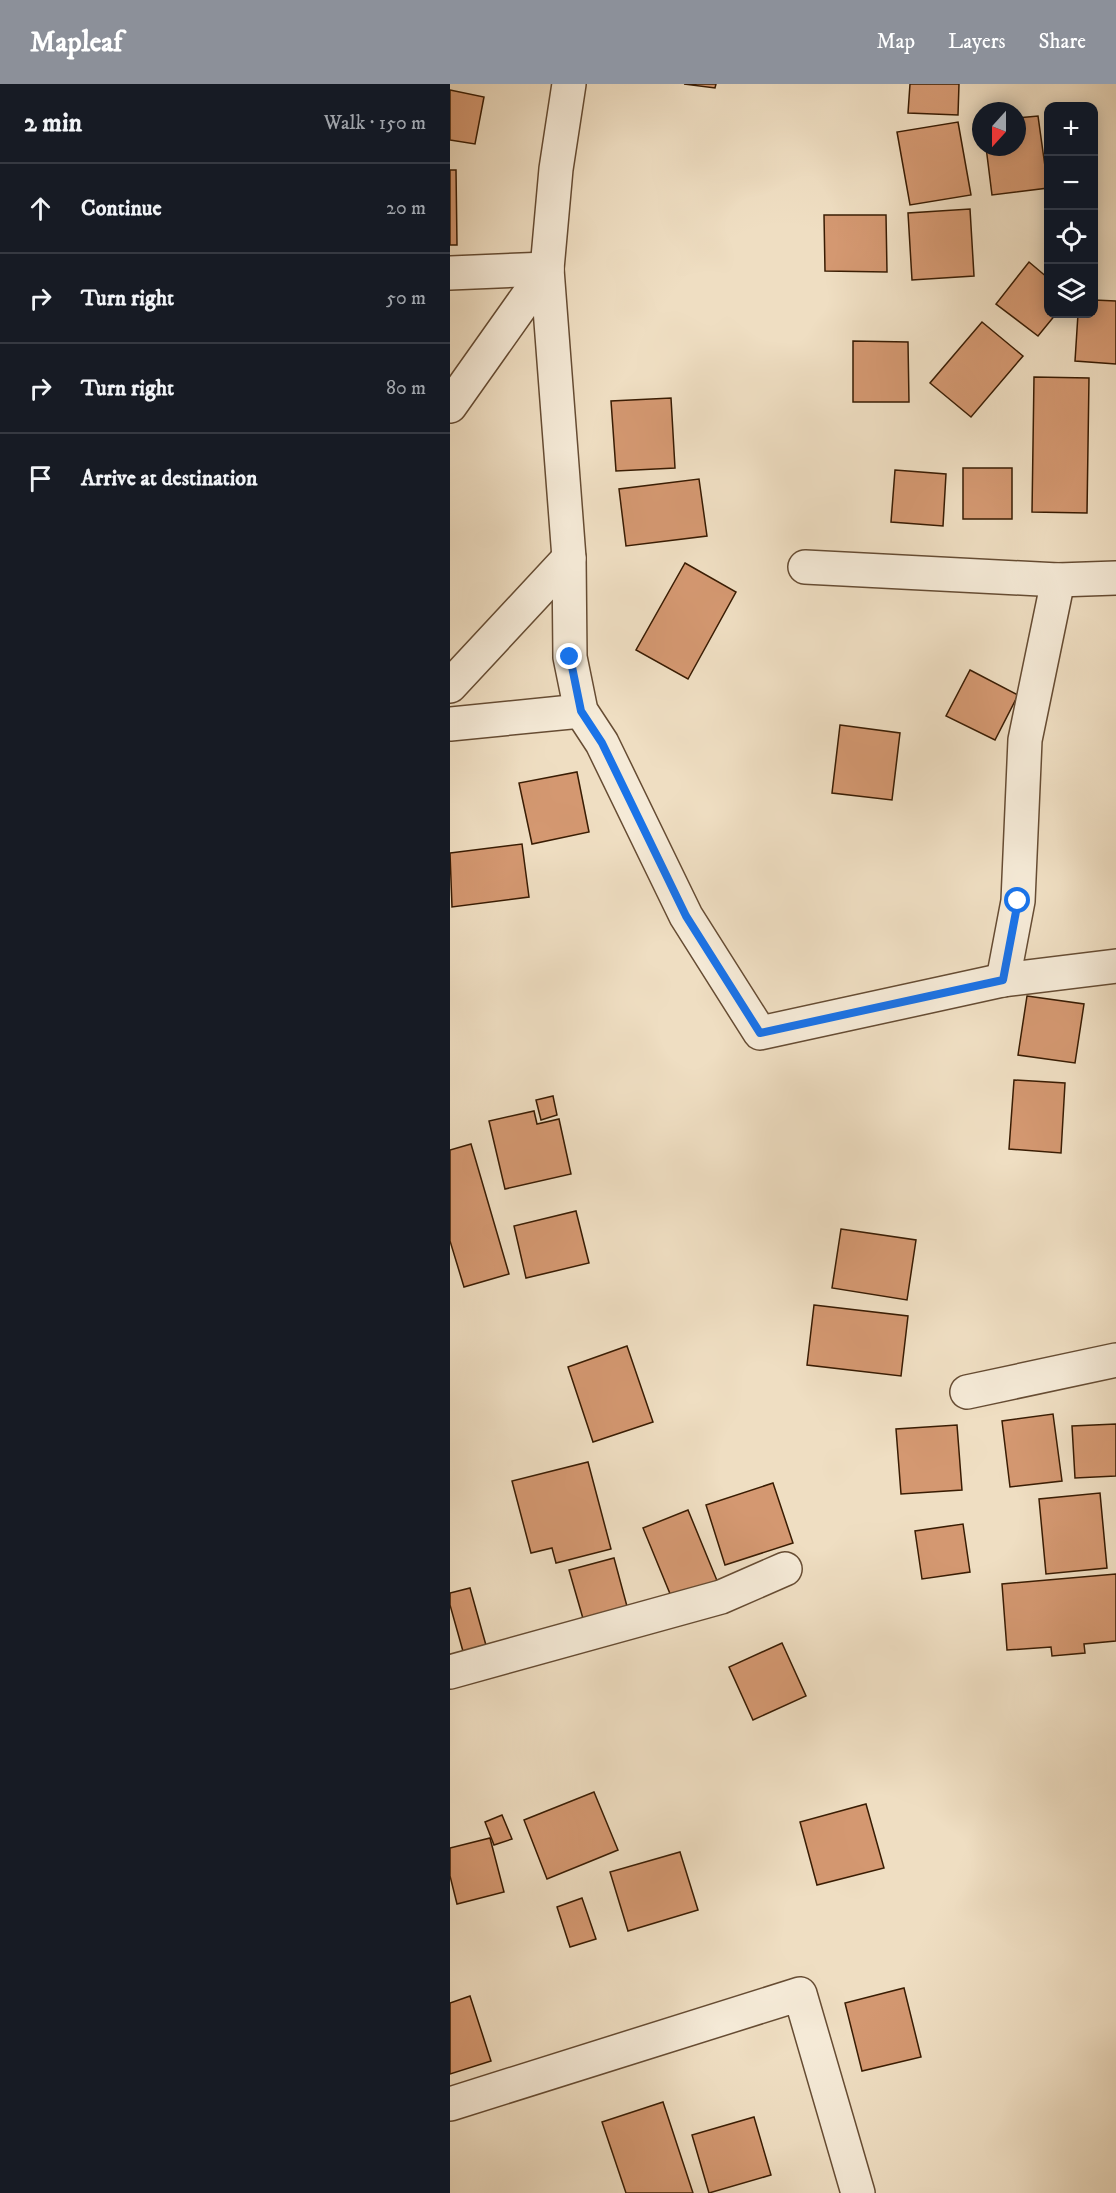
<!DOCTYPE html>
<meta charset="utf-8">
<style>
:root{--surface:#171b24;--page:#20242c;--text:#f1f3f6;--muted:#9ea1a6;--line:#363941;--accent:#8c9099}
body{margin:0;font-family:"IM FELL DW Pica",serif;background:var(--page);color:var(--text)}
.controls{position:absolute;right:18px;top:18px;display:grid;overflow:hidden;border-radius:12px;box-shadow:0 3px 15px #0003}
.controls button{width:54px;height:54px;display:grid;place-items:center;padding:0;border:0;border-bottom:2px solid var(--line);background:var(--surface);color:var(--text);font:30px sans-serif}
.compass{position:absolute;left:522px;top:18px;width:54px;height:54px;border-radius:50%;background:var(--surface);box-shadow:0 3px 15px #0003;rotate:201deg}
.stop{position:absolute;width:18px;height:18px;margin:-14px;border:4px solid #1a73e8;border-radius:50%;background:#fff}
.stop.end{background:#1a73e8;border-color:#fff;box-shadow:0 2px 6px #0008}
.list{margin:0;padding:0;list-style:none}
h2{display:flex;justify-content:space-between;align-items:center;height:78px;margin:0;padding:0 24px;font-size:26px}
h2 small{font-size:20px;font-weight:400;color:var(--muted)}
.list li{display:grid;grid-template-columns:39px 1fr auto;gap:18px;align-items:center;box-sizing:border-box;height:90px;padding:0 24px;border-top:2px solid var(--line)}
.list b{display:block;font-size:22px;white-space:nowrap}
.list em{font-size:20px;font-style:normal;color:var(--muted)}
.icon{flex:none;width:33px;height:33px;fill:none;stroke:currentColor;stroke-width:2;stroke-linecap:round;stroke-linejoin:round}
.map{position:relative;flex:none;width:666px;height:2109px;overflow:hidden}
header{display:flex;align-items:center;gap:36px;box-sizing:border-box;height:84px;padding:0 30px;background:var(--accent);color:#fff}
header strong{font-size:28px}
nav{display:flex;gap:33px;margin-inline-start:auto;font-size:21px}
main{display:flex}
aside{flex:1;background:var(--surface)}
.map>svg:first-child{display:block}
.building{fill:#d49871;stroke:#391c03;stroke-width:1.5}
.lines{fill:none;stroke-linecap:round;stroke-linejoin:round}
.minor-casing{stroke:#664c33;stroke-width:36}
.minor{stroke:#f5ead7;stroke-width:33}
.route{stroke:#1a73e8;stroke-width:8}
</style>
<header>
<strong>Mapleaf</strong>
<nav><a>Map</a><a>Layers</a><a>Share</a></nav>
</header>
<main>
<aside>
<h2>2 min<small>Walk · 150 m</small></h2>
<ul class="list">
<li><svg class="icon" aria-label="ahead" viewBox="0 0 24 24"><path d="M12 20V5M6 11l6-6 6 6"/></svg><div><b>Continue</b></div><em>20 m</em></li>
<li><svg class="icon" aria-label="right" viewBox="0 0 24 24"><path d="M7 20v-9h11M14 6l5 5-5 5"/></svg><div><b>Turn right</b></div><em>50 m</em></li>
<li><svg class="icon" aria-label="right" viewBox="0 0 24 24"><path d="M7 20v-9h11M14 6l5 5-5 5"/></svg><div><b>Turn right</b></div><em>80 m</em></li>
<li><svg class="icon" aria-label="arrive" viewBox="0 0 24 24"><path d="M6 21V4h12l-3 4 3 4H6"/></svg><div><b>Arrive at destination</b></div></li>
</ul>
</aside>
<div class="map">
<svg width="666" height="2109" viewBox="0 0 666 2109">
<rect width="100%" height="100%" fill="#efdec2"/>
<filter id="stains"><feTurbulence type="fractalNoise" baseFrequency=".00333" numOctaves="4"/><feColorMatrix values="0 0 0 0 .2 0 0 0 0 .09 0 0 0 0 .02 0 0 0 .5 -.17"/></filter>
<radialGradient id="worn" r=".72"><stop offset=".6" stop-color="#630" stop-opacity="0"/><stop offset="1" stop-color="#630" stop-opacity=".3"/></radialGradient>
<g class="building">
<path d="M 234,0 L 266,0 L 265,4 Z"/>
<path d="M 460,0 L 509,0 L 508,31 L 458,29 Z"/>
<path d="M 0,6 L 34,13 L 25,60 L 0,56 Z"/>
<path d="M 588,32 L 598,104 L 542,111 L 536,63 L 567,63 L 567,34 Z"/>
<path d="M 508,38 L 521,111 L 460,121 L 447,48 Z"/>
<path d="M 0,86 L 6,86 L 7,161 L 0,161 Z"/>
<path d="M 520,125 L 524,192 L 462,196 L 458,129 Z"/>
<path d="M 374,131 L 436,131 L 437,188 L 375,187 Z"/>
<path d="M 579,178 L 598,194 L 598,230 L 606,230 L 588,252 L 546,220 Z"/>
<path d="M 644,216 L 666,217 L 666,280 L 625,277 L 628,230 L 644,230 Z"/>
<path d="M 532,238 L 573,272 L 521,333 L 480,299 Z"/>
<path d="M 403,257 L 458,258 L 459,318 L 403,318 Z"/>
<path d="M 584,293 L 639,294 L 637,429 L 582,428 Z"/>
<path d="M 221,314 L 225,384 L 166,387 L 161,317 Z"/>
<rect x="513" y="384" width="49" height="51"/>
<path d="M 445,386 L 496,390 L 493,442 L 441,438 Z"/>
<path d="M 249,395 L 257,452 L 176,462 L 169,405 Z"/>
<path d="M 235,479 L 286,508 L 238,595 L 186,566 Z"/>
<path d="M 520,586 L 568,611 L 545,656 L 496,632 Z"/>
<path d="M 390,641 L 450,649 L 442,716 L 382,709 Z"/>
<path d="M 127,688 L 139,748 L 82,760 L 69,699 Z"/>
<path d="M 72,760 L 79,813 L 2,823 L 0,769 Z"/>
<path d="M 577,912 L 634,920 L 625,979 L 568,971 Z"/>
<path d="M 564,996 L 615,999 L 611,1069 L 559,1065 Z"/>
<path d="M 103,1012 L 107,1031 L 91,1036 L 86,1016 Z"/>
<path d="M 84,1027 L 87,1040 L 109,1035 L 121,1090 L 55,1105 L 39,1037 Z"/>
<path d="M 21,1060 L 59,1190 L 14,1203 L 0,1157 L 0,1066 Z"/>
<path d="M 126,1127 L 139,1179 L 76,1194 L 64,1142 Z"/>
<path d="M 391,1145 L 466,1156 L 457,1216 L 382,1204 Z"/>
<path d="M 364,1221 L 458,1232 L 451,1292 L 357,1281 Z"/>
<path d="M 177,1262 L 203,1338 L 143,1358 L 118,1283 Z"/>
<path d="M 603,1330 L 612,1397 L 560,1403 L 552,1337 Z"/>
<path d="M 666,1340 L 666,1392 L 625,1394 L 622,1342 Z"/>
<path d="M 507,1341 L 512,1406 L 451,1410 L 446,1345 Z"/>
<path d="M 138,1378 L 161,1465 L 106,1479 L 102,1464 L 81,1469 L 62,1397 Z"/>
<path d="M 323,1399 L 343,1459 L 275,1481 L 256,1421 Z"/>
<path d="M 650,1409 L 657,1484 L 596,1490 L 589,1415 Z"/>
<path d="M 238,1426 L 268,1499 L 223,1517 L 193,1444 Z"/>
<path d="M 513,1440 L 520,1488 L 472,1495 L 465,1447 Z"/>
<path d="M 164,1474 L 178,1526 L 134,1538 L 119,1486 Z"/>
<path d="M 666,1490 L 666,1557 L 634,1560 L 635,1569 L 602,1572 L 601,1563 L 557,1566 L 552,1500 Z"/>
<path d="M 20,1504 L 39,1572 L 16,1578 L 0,1521 L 0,1509 Z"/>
<path d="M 332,1559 L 356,1612 L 303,1636 L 279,1583 Z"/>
<path d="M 144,1708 L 168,1766 L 97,1795 L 74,1736 Z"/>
<path d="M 416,1720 L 434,1784 L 367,1801 L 350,1738 Z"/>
<path d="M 52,1731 L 62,1755 L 44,1761 L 35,1738 Z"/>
<path d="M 40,1754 L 54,1808 L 7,1820 L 0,1792 L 0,1764 Z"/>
<path d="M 230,1768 L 248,1826 L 178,1847 L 160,1788 Z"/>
<path d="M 132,1814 L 146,1855 L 120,1863 L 107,1823 Z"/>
<path d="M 454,1904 L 471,1973 L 412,1987 L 395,1919 Z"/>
<path d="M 20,1912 L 41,1977 L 0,1990 L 0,1919 Z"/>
<path d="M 213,2018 L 243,2109 L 176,2109 L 152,2038 Z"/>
<path d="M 304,2033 L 321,2091 L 259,2109 L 242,2051 Z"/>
</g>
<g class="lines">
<defs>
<g id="minor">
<path d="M 119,0 L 106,85 L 97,185 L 119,474 L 120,573 L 131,627 L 152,659 L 236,832 L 310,949 L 553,896 L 666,882"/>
<path d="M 0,189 L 97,185"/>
<path d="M 0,322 L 97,185"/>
<path d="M 355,483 L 608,496 L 666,494"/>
<path d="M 0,602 L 119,474"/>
<path d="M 0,640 L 131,627"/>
<path d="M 553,896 L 568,817 L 575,656 L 608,496"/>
<path d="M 517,1308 L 666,1276"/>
<path d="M 0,1588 L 271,1513 L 335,1485"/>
<path d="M 0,2020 L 350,1910 L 408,2109"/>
</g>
</defs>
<use href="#minor" class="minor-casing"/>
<use href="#minor" class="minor"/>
</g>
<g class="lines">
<path class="route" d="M 120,573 L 131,627 L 152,659 L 236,832 L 310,949 L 553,896 L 568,817"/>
</g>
<rect width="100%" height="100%" filter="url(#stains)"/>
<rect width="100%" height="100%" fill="url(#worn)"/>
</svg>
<div class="controls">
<button>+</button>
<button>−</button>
<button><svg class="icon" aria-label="locate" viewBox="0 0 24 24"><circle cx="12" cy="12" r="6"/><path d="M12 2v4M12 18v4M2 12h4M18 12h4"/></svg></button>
<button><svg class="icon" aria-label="layers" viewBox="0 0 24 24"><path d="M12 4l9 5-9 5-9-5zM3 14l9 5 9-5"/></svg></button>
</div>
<svg class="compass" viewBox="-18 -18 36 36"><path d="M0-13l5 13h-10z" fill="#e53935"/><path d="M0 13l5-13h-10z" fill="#9ea1a6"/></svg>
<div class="stop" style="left:568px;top:817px"></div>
<div class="stop end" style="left:120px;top:573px"></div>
</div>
</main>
